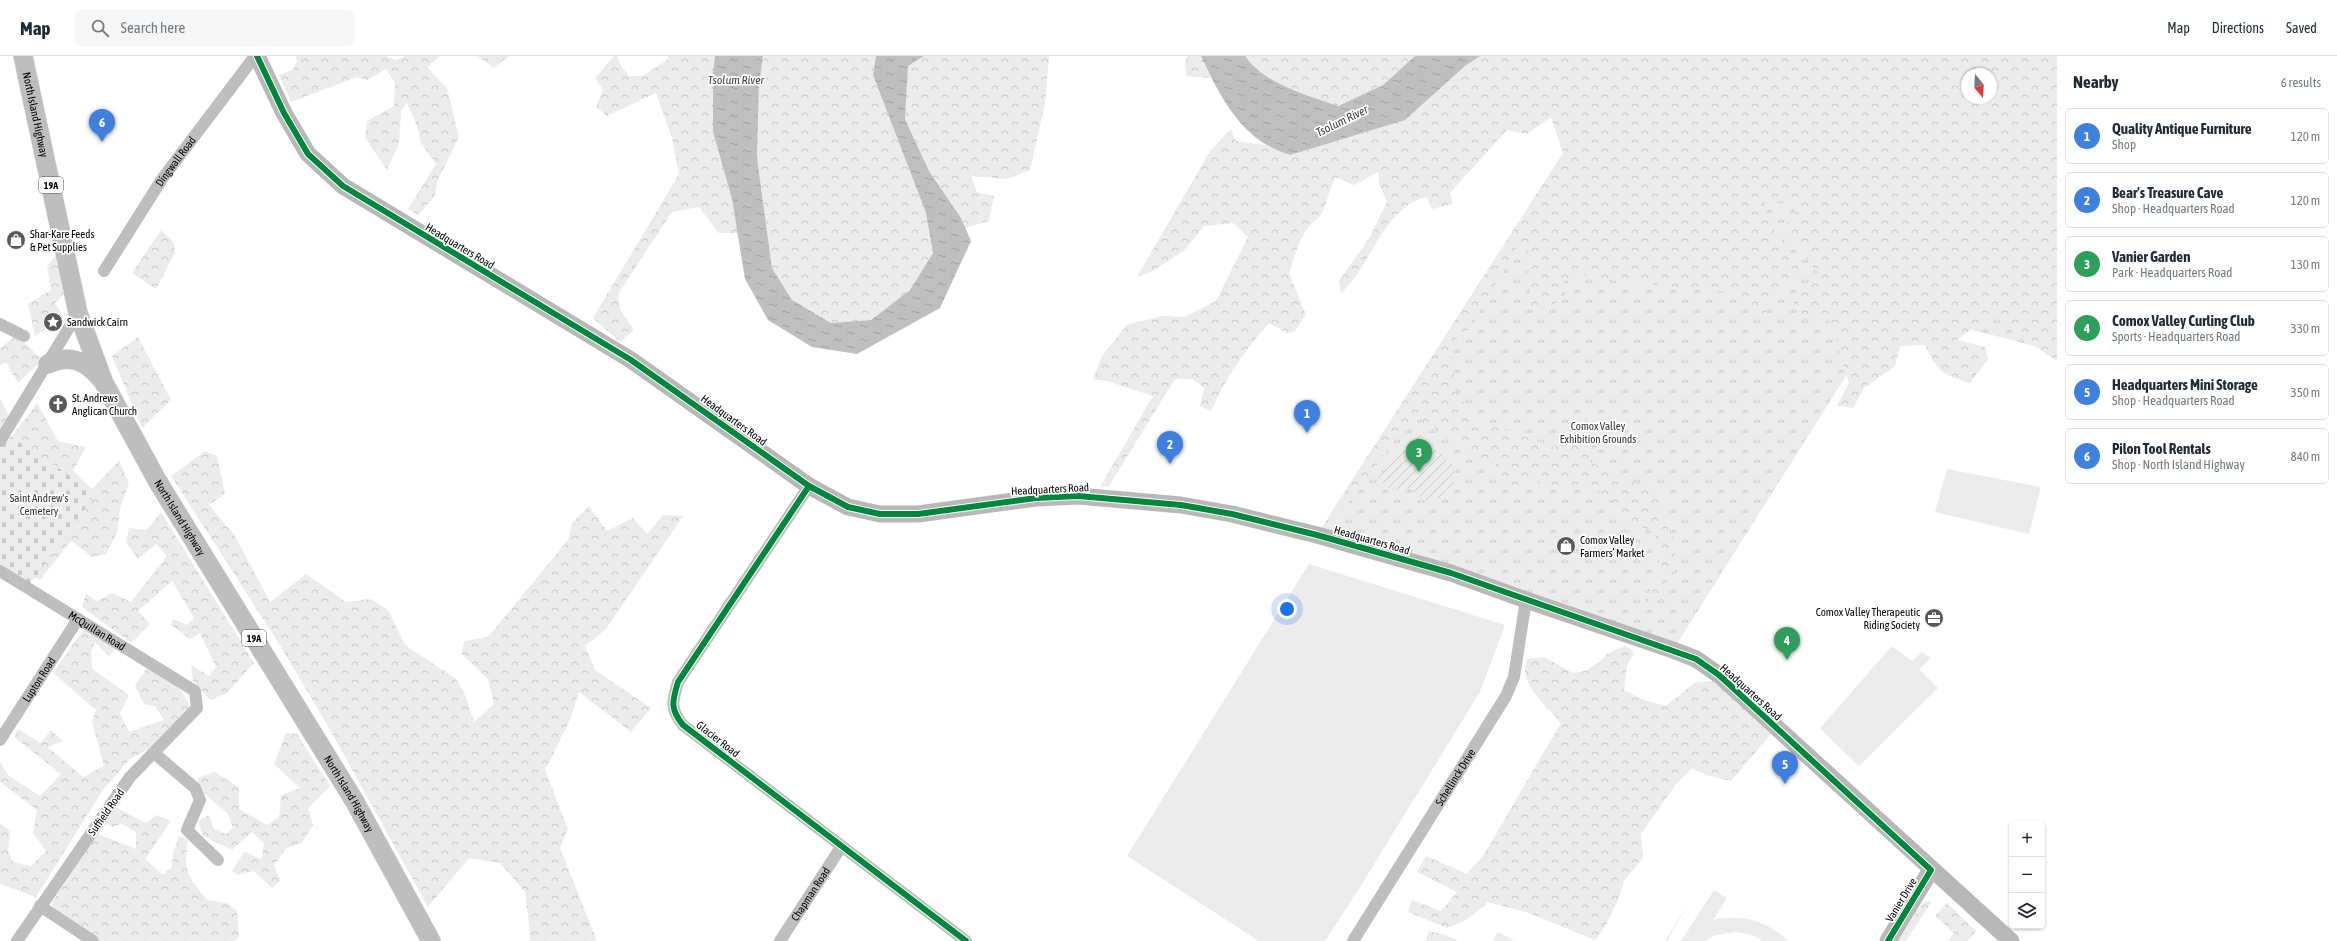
<!DOCTYPE html>
<meta charset="utf-8">
<style>
:root{--surface:#fff;--page:#f6f6f7;--text:#1f2937;--muted:#747a83;--line:#e0e1e3;--accent:#595959}
body{margin:0;font-family:"Asap Condensed",sans-serif;background:var(--page);color:var(--text)}
.controls{position:absolute;right:12px;bottom:12px;display:grid;overflow:hidden;border-radius:6px;box-shadow:0 1px 3px #0004}
.controls button{width:36px;height:36px;display:grid;place-items:center;padding:0;border:0;border-bottom:1px solid var(--line);background:var(--surface);color:var(--text);font:20px sans-serif}
.compass{position:absolute;left:1961px;top:12px;width:36px;height:36px;border-radius:50%;background:var(--surface);box-shadow:0 1px 3px #0004;rotate:162deg}
.you{position:absolute;left:1287px;top:553px;width:14px;height:14px;margin:-10px;border:3px solid #fff;border-radius:50%;background:#1a73e8;box-shadow:0 0 0 6px #1a73e833}
.badge{display:grid;place-items:center;width:26px;height:26px;border-radius:50%;background:var(--accent);color:#fff;font-size:13px;font-weight:700}
.pin{position:absolute;translate:-50% -33px;filter:drop-shadow(0 1px 2px #0008)}
.pin::after{content:'';position:absolute;top:21px;width:14px;height:12px;background:inherit;clip-path:polygon(0 0,100% 0,50% 100%)}
.list{margin:0;padding:0;list-style:none}
h2{display:flex;justify-content:space-between;align-items:center;height:52px;margin:0;padding:0 16px;font-size:17px}
h2 small{font-size:13px;font-weight:400;color:var(--muted)}
.list li{display:grid;grid-template-columns:26px 1fr auto;gap:12px;align-items:center;box-sizing:border-box;height:56px;margin:0 8px 8px;padding:0 8px;border:1px solid var(--line);border-radius:6px}
.list b{display:block;font-size:15px;white-space:nowrap}
.list p{margin:0;font-size:13px;white-space:nowrap;color:var(--muted)}
.list em{font-size:13px;font-style:normal;color:var(--muted)}
.icon{flex:none;width:22px;height:22px;fill:none;stroke:currentColor;stroke-width:2;stroke-linecap:round;stroke-linejoin:round}
.map{position:relative;flex:none;width:2057px;height:885px;overflow:hidden}
header{display:flex;align-items:center;gap:24px;box-sizing:border-box;height:56px;padding:0 20px;background:var(--surface);border-bottom:1px solid var(--line)}
header strong{font-size:19px}
nav{display:flex;gap:22px;margin-inline-start:auto;font-size:14px}
.search{width:280px;height:36px;background:var(--page);display:flex;align-items:center;gap:10px;box-sizing:border-box;padding:0 14px;border-radius:6px;color:var(--muted);font-size:15px}
main{display:flex}
aside{flex:1;background:var(--surface)}
.map>svg:first-child{display:block}
.grass{fill:url(#grass-tufts);fill-rule:evenodd}
.forest{fill:url(#forest-crowns);fill-rule:evenodd}
.cemetery{fill:url(#cemetery-stones)}
.garden{fill:url(#garden-furrows)}
.pitch{fill:#ececec}
.water{fill:url(#water-ripples)}
.lines{fill:none;stroke-linecap:round;stroke-linejoin:round}
.primary-casing{stroke:#dbdbdb;stroke-width:20}
.street{stroke:#bebebe;stroke-width:12}
.secondary{stroke:#b8b8b8;stroke-width:17}
.primary{stroke:#bebebe;stroke-width:19}
.cycleway-casing{stroke:#fff;stroke-width:8}
.cycleway{stroke:#00873e;stroke-width:6}
.labels{text-anchor:middle;stroke-width:3.5;stroke-linejoin:round;paint-order:stroke}
.shield{fill:#fff;stroke:#4c4c4c;stroke-width:1}
.shield-label{font-size:10px;font-weight:bold;fill:#000}
.street-label{font-size:11px;fill:#000;stroke:#fff}
.poi-label{font-size:11px;fill:#000;stroke:#fff;text-anchor:start}
.park-label{font-size:11px;fill:#333;stroke:#fff}
.water-label{font-size:12px;font-style:italic;fill:#444;stroke:#fff}
</style>
<header>
<strong>Map</strong>
<div class="search"><svg class="icon" aria-label="search" viewBox="0 0 24 24"><circle cx="10" cy="10" r="6"/><path d="M15 15l6 6"/></svg>Search here</div>
<nav><a>Map</a><a>Directions</a><a>Saved</a></nav>
</header>
<main>
<div class="map">
<svg width="2057" height="885" viewBox="0 0 2057 885">
<defs>
<pattern id="grass-tufts" width="24" height="20" patternUnits="userSpaceOnUse"><rect width="24" height="20" fill="#ececec"/><path d="M3 7l-1-3M5 7V3M7 7l1-3M15 17l-1-3M17 17v-4M19 17l1-3" fill="none" stroke="#c9c9c9"/></pattern>
<pattern id="forest-crowns" width="20" height="18" patternUnits="userSpaceOnUse"><rect width="20" height="18" fill="#ececec"/><path d="M2 6a3 3 0 1 1 6 0M12 15a3 3 0 1 1 6 0" fill="none" stroke="#c9c9c9"/></pattern>
<pattern id="cemetery-stones" width="16" height="16" patternUnits="userSpaceOnUse"><rect width="16" height="16" fill="#ececec"/><path d="M2 7V4a2 2 0 0 1 4 0v3zM10 15v-3a2 2 0 0 1 4 0v3z" fill="#c9c9c9"/></pattern>
<pattern id="garden-furrows" width="10" height="10" patternUnits="userSpaceOnUse"><rect width="10" height="10" fill="#ececec"/><path d="M-1 1l2-2M0 10L10 0M9 11l2-2" fill="none" stroke="#c9c9c9"/></pattern>
<pattern id="water-ripples" width="26" height="14" patternUnits="userSpaceOnUse"><rect width="26" height="14" fill="#bfbfbf"/><path d="M2 4q2-2 4 0t4 0M15 11q2-2 4 0t4 0" fill="none" stroke="#a2a2a2"/></pattern>
</defs>
<rect width="100%" height="100%" fill="#fff"/>
<path class="grass" d="M 1626,0 L 2057,0 L 2057,296 L 1889,252 L 1673,594 L 1317,479 ZM 1967,18 L 1991,18 L 1991,42 L 1967,42 Z"/>
<g class="forest">
<path d="M 295,0 L 386,0 L 395,4 L 405,0 L 440,0 L 427,11 L 447,32 L 459,81 L 437,126 L 435,140 L 418,159 L 408,153 L 436,108 L 421,87 L 417,70 L 407,47 L 401,55 L 399,87 L 387,114 L 365,82 L 367,65 L 394,50 L 395,27 L 386,13 L 367,24 L 357,21 L 291,46 L 279,19 L 293,14 L 297,5 Z"/>
<path d="M 477,0 L 509,0 L 494,12 Z"/>
<path d="M 614,0 L 617,0 L 621,10 L 629,20 L 643,20 L 668,3 L 668,0 L 715,0 L 713,17 L 713,76 L 732,143 L 738,177 L 719,177 L 699,151 L 672,156 L 618,238 L 620,254 L 634,274 L 620,286 L 593,262 L 679,118 L 672,82 L 656,37 L 607,60 L 596,51 L 603,34 L 595,22 Z"/>
<path d="M 763,0 L 876,0 L 873,19 L 926,157 L 933,197 L 910,234 L 871,264 L 831,267 L 792,244 L 772,212 L 757,102 L 759,29 Z"/>
<path d="M 924,0 L 1049,0 L 1045,48 L 1030,114 L 1007,123 L 971,120 L 977,136 L 994,140 L 989,165 L 965,172 L 961,162 L 929,115 L 905,63 L 908,10 Z"/>
<path d="M 1187,0 L 1201,0 L 1211,22 L 1186,20 L 1185,8 Z"/>
<path d="M 1245,0 L 1415,0 L 1383,29 L 1338,50 C 1307,38 1264,29 1245,0 Z"/>
<path d="M 1480,0 L 2057,0 L 2057,305 L 2028,286 L 1996,255 L 1957,284 L 1985,291 L 1988,303 L 1970,327 C 1942,318 1938,316 1925,289 L 1900,290 L 1895,310 L 1864,332 L 1853,352 L 1837,350 L 1849,327 L 1842,305 L 1834,267 L 1797,256 L 1792,240 L 1805,236 L 1818,218 L 1784,170 L 1795,157 L 1794,147 L 1765,144 L 1767,164 L 1800,210 L 1764,258 L 1725,236 L 1616,225 L 1583,219 L 1563,226 L 1566,241 L 1546,252 L 1530,250 L 1528,191 L 1519,188 L 1471,271 L 1455,284 L 1452,297 L 1455,333 L 1476,364 L 1554,391 L 1562,382 L 1576,384 L 1584,379 L 1589,361 L 1599,361 L 1612,370 L 1609,383 L 1596,391 L 1589,405 L 1666,441 L 1661,459 L 1678,492 L 1672,504 L 1675,515 L 1643,560 L 1640,553 L 1661,513 L 1658,502 L 1660,490 L 1654,477 L 1617,459 L 1611,443 L 1592,431 C 1570,435 1548,437 1531,419 L 1524,428 L 1508,431 L 1496,419 L 1496,407 L 1475,404 L 1415,357 L 1339,459 L 1329,460 L 1563,97 L 1551,61 L 1527,78 L 1507,74 L 1450,137 L 1453,148 L 1432,153 L 1427,141 C 1382,151 1372,210 1341,237 L 1339,225 L 1370,181 L 1387,146 L 1379,128 L 1378,116 L 1354,129 L 1335,121 L 1322,158 L 1308,171 L 1299,187 L 1289,217 L 1306,259 L 1294,276 L 1287,277 L 1269,267 C 1245,293 1226,322 1211,355 L 1200,350 L 1204,332 L 1192,323 L 1175,323 L 1109,430 L 1100,431 L 1153,340 L 1107,325 L 1093,323 L 1102,300 L 1127,269 L 1162,260 L 1185,261 L 1216,245 L 1248,181 L 1233,167 L 1204,170 L 1185,194 L 1153,215 L 1137,221 L 1210,95 L 1231,73 L 1236,85 L 1266,89 L 1290,99 L 1465,10 ZM 1967,18 L 1991,18 L 1991,42 L 1967,42 Z"/>
<path d="M 161,174 L 174,187 L 175,197 L 156,233 L 132,217 Z"/>
<path d="M 55,200 L 66,236 L 55,247 L 63,261 L 56,272 L 46,272 L 35,280 L 28,248 L 51,234 L 47,210 Z"/>
<path d="M 17,279 L 42,304 L 18,327 L 6,306 L 0,309 L 0,292 Z"/>
<path d="M 138,281 L 171,344 L 142,372 L 112,300 Z"/>
<path d="M 0,342 L 9,361 L 0,375 Z"/>
<path d="M 37,347 L 58,385 L 86,391 L 73,415 L 92,433 L 119,405 L 129,427 L 120,453 L 117,477 L 106,498 L 92,501 L 71,485 L 40,524 L 7,510 L 0,407 L 1,395 Z"/>
<path d="M 205,395 L 217,400 L 225,438 L 209,449 L 235,480 L 270,546 L 306,518 L 346,546 L 371,543 L 388,554 L 405,589 L 456,623 L 465,639 L 474,666 L 494,648 L 488,623 L 462,598 L 464,585 L 488,581 L 568,484 L 572,467 L 589,450 L 607,475 L 633,462 L 647,478 L 663,459 L 683,460 L 606,573 L 585,590 L 595,614 L 651,652 L 631,676 L 579,636 L 570,664 L 545,714 L 568,773 L 560,792 L 597,885 L 530,885 L 530,877 L 525,836 L 500,807 L 469,802 L 428,851 L 328,670 L 278,586 L 171,420 Z"/>
<path d="M 161,456 L 254,607 L 227,637 L 210,644 L 193,625 L 191,609 L 209,620 L 216,611 L 200,577 L 190,583 L 171,569 L 173,563 L 187,569 L 194,562 L 172,525 L 138,555 L 150,568 L 131,587 L 82,551 L 86,538 L 97,545 L 112,537 L 131,546 L 167,500 L 156,488 L 138,503 L 126,486 L 129,472 L 147,474 Z"/>
<path d="M 84,573 L 116,592 L 109,600 L 95,586 L 91,596 L 92,613 L 129,639 L 120,657 L 129,676 L 164,664 L 155,650 L 144,648 L 135,630 L 147,612 L 177,628 L 194,657 L 153,691 L 130,703 L 103,734 L 36,841 L 0,828 L 0,767 L 10,775 L 8,795 L 13,806 L 31,810 L 46,795 L 33,777 L 37,754 L 0,726 L 0,706 L 9,720 L 40,740 L 61,718 L 14,681 L 18,673 L 40,687 L 51,674 L 63,685 L 48,691 L 83,721 L 104,710 L 92,666 L 96,654 L 53,617 Z"/>
<path d="M 1624,590 L 1631,593 L 1634,598 L 1627,609 L 1624,634 L 1644,644 L 1666,650 L 1694,627 L 1713,625 L 1771,678 L 1731,725 L 1706,719 L 1692,712 L 1676,728 L 1641,778 L 1643,802 L 1624,825 L 1618,844 L 1606,869 L 1595,884 L 1529,857 L 1488,846 L 1466,864 L 1447,872 L 1408,856 L 1412,844 L 1441,855 L 1457,836 L 1417,816 L 1426,800 L 1467,818 L 1483,800 L 1561,667 C 1547,649 1517,628 1527,603 L 1544,601 L 1573,617 L 1585,615 L 1598,607 L 1607,598 Z"/>
<path d="M 286,677 L 297,678 L 330,730 L 308,752 L 313,769 L 302,787 L 286,792 L 274,809 L 280,825 L 272,832 L 254,815 L 238,819 L 232,815 L 244,796 L 262,803 L 264,787 L 252,776 L 232,794 L 203,780 L 198,765 L 209,759 L 213,772 L 226,778 L 233,772 L 228,758 L 198,732 L 198,722 L 214,716 L 239,731 L 239,753 L 267,769 L 279,761 L 281,739 L 300,732 L 274,708 Z"/>
<path d="M 113,750 L 146,767 L 157,759 L 171,765 L 145,803 L 163,819 L 172,811 L 173,798 L 179,780 L 188,783 C 184,817 186,818 207,844 L 227,847 L 237,855 L 239,881 L 234,885 L 95,885 L 74,872 L 51,848 L 97,778 L 136,793 L 136,776 L 122,768 L 112,771 L 104,767 Z"/>
<path d="M 1932,845 L 1906,885 L 1898,885 L 1922,847 Z"/>
<path d="M 1947,847 L 1976,875 L 1968,885 L 1948,885 L 1954,877 L 1935,860 Z"/>
<path d="M 1429,875 L 1445,879 L 1459,885 L 1425,885 Z"/>
</g>
<path class="cemetery" d="M 5,377 L 96,437 L 27,532 L 0,515 L 0,385 Z"/>
<path class="garden" d="M 1420,378 L 1455,411 L 1453,433 L 1451,436 L 1446,432 L 1442,445 L 1437,440 L 1428,448 L 1410,432 L 1390,434 L 1378,421 Z"/>
<g class="pitch">
<path d="M 1947,413 L 2041,431 L 2029,478 L 1935,456 Z"/>
<path d="M 1309,508 L 1505,569 L 1480,636 L 1360,831 L 1325,885 L 1259,885 L 1127,800 Z"/>
<path d="M 1892,590 L 1912,605 L 1922,596 L 1931,602 L 1919,613 L 1938,632 L 1859,710 L 1820,672 Z"/>
<path d="M 1714,834 L 1727,842 L 1713,864 C 1742,858 1766,864 1788,885 L 1760,885 L 1761,883 L 1749,878 L 1734,876 L 1716,879 L 1705,885 L 1681,885 Z"/>
<path d="M 1690,845 L 1667,885 L 1665,885 Z"/>
<path d="M 1498,876 L 1515,885 L 1493,885 Z"/>
</g>
<g class="water">
<path d="M 715,0 L 763,0 L 759,29 L 757,102 L 772,212 L 792,244 L 831,267 L 871,264 L 910,234 L 933,197 L 926,157 L 873,19 L 876,0 L 924,0 L 908,10 L 905,63 L 929,115 L 961,162 L 971,185 L 940,252 L 857,298 L 812,291 L 768,264 L 745,223 L 732,143 L 713,76 L 713,17 Z"/>
<path d="M 1201,0 L 1245,0 C 1264,28 1307,39 1338,50 L 1383,29 L 1415,0 L 1480,0 L 1465,10 L 1405,64 L 1290,99 C 1282,96 1274,93 1267,89 C 1235,71 1216,32 1201,0 Z"/>
</g>
<g class="lines">
<defs>
<g id="primary">
<path id="s6" d="M 23,0 L 78,257 L 104,327 L 158,426 L 355,746 L 431,885"/>
<path d="M 48,308 C 69,298 85,304 100,322"/>
</g>
</defs>
<use href="#primary" class="primary-casing"/>
<g class="street">
<path id="s1" d="M 104,215 L 162,123 L 255,0"/>
<path d="M 0,268 L 24,280"/>
<path d="M 0,385 L 78,257"/>
<path d="M 809,430 L 678,626 C 672,646 670,653 683,669 L 966,885"/>
<path id="s2" d="M 0,515 L 195,635 L 197,652 L 130,721 L 17,885"/>
<path id="s3" d="M 0,684 L 78,563"/>
<path d="M 154,697 L 195,732 L 200,744 L 187,774 L 218,804"/>
<path d="M 40,850 L 93,885"/>
<path id="s4" d="M 780,885 L 841,791"/>
<path id="s5" d="M 1353,885 L 1506,640 L 1514,621 L 1526,544"/>
</g>
<g class="secondary">
<path d="M 257,0 L 284,57 L 308,98 L 343,130 L 631,304 L 809,430 L 848,451 L 880,458 L 918,458 L 1036,442 L 1078,440 L 1181,449 L 1232,458 L 1317,479 L 1451,517 L 1526,544 L 1673,594 L 1696,603 L 1719,619 L 2011,885"/>
<path d="M 1888,885 L 1931,814"/>
</g>
<use href="#primary" class="primary"/>
<defs>
<g id="cycleway">
<path d="M 257,0 L 284,57 L 308,98 L 343,130 L 631,304 L 809,430 L 848,451 L 880,458 L 918,458 L 1036,442 L 1078,440 L 1181,449 L 1232,458 L 1317,479 L 1451,517 L 1696,603 L 1719,619 L 1931,814 L 1888,885"/>
<path d="M 809,430 L 678,626 C 672,646 670,653 683,669 L 966,885"/>
</g>
</defs>
<use href="#cycleway" class="cycleway-casing"/>
<use href="#cycleway" class="cycleway"/>
</g>
<defs>
<symbol id="shop-disc" viewBox="-11 -11 22 22"><circle r="9.5" fill="#595959" stroke="#fff"/><path d="M-5-2.5h2.3a2.7 3.5 0 0 1 5.4 0H5L5.5 6h-11ZM-1.5-2.5h3a1.5 2.3 0 0 0-3 0Z" fill="#fff"/></symbol>
<symbol id="sight-disc" viewBox="-11 -11 22 22"><circle r="9.5" fill="#595959" stroke="#fff"/><path d="M0-6L1.8-2.2L6-1.7L2.9 1.2L3.7 5.4L0 3.3L-3.7 5.4L-2.9 1.2L-6-1.7L-1.8-2.2Z" fill="#fff"/></symbol>
<symbol id="church-disc" viewBox="-11 -11 22 22"><circle r="9.5" fill="#595959" stroke="#fff"/><path d="M-1.2-6h2.4v3.5h3.3v2.4h-3.3V6h-2.4V-.1h-3.3v-2.4h3.3Z" fill="#fff"/></symbol>
<symbol id="office-disc" viewBox="-11 -11 22 22"><circle r="9.5" fill="#595959" stroke="#fff"/><path d="M-6-3h4V-5.5h4V-3h4V5H-6ZM-1-4.5V-3h2v-1.5ZM-6 0V1H6V0Z" fill="#fff"/></symbol>
</defs>
<g fill-rule="evenodd">
<use href="#shop-disc" x="5" y="173" width="22" height="22"/>
<use href="#sight-disc" x="42" y="255" width="22" height="22"/>
<use href="#church-disc" x="47" y="337" width="22" height="22"/>
<use href="#shop-disc" x="1555" y="479" width="22" height="22"/>
<use href="#office-disc" x="1923" y="551" width="22" height="22"/>
</g>
<g class="labels">
<g class="shield">
<rect x="39" y="121" width="24" height="16" rx="3"/>
<rect x="242" y="574" width="24" height="16" rx="3"/>
</g>
<g class="shield-label">
<text x="51" y="133">19A</text>
<text x="254" y="586">19A</text>
</g>
<g class="street-label">
<text dy="4" stroke="none"><textPath href="#s6" startOffset="60">North Island Highway</textPath></text>
<text dy="4" stroke="none"><textPath href="#s1" startOffset="131">Dingwall Road</textPath></text>
<text transform="translate(460 190) rotate(31)" y="4">Headquarters Road</text>
<text transform="translate(734 364) rotate(36)" y="4">Headquarters Road</text>
<text transform="translate(1050 433) rotate(-3)" y="4">Headquarters Road</text>
<text dy="4" stroke="none"><textPath href="#s6" startOffset="492">North Island Highway</textPath></text>
<text transform="translate(1372 484) rotate(16)" y="4">Headquarters Road</text>
<text dy="4" stroke="none"><textPath href="#s2" startOffset="114">McQuillan Road</textPath></text>
<text dy="4" stroke="none"><textPath href="#s3" startOffset="72">Lupton Road</textPath></text>
<text transform="translate(1751 636) rotate(42)" y="4">Headquarters Road</text>
<text transform="translate(718 683) rotate(38)" y="4">Glacier Road</text>
<text dy="4" stroke="none"><textPath href="#s5" startOffset="193">Schellinck Drive</textPath></text>
<text dy="4" stroke="none"><textPath href="#s6" startOffset="816">North Island Highway</textPath></text>
<text transform="translate(106 756) rotate(-55)" y="4">Suffield Road</text>
<text dy="4" stroke="none"><textPath href="#s4" startOffset="56">Chapman Road</textPath></text>
<text transform="translate(1901 844) rotate(-59)" y="4">Vanier Drive</text>
</g>
<g class="poi-label">
<text x="30" y="182">Shar-Kare Feeds<tspan x="30" dy="13">&amp; Pet Supplies</tspan></text>
<text x="67" y="270">Sandwick Cairn</text>
<text x="72" y="346">St. Andrews<tspan x="72" dy="13">Anglican Church</tspan></text>
<text x="1580" y="488">Comox Valley<tspan x="1580" dy="13">Farmers’ Market</tspan></text>
<text x="1920" y="560" text-anchor="end">Comox Valley Therapeutic<tspan x="1920" dy="13">Riding Society</tspan></text>
</g>
<g class="park-label">
<text x="1598" y="374">Comox Valley<tspan x="1598" dy="13">Exhibition Grounds</tspan></text>
<text x="39" y="446">Saint Andrew's<tspan x="39" dy="13">Cemetery</tspan></text>
</g>
<g class="water-label">
<text x="736" y="28">Tsolum River</text>
<text transform="translate(1342 65) rotate(-26)" y="4">Tsolum River</text>
</g>
</g>
</svg>
<div class="controls">
<button>+</button>
<button>−</button>
<button><svg class="icon" aria-label="layers" viewBox="0 0 24 24"><path d="M12 4l9 5-9 5-9-5zM3 14l9 5 9-5"/></svg></button>
</div>
<svg class="compass" viewBox="-18 -18 36 36"><path d="M0-13l5 13h-10z" fill="#e53935"/><path d="M0 13l5-13h-10z" fill="#747a83"/></svg>
<div class="you"></div>
<div class="pin badge" style="left:1307px;top:377px;background:#3f7fe0">1</div>
<div class="pin badge" style="left:1170px;top:408px;background:#3f7fe0">2</div>
<div class="pin badge" style="left:1419px;top:416px;background:#2e9e5b">3</div>
<div class="pin badge" style="left:1787px;top:604px;background:#2e9e5b">4</div>
<div class="pin badge" style="left:1785px;top:728px;background:#3f7fe0">5</div>
<div class="pin badge" style="left:102px;top:86px;background:#3f7fe0">6</div>
</div>
<aside>
<h2>Nearby<small>6 results</small></h2>
<ul class="list">
<li><span class="badge" style="background:#3f7fe0">1</span><div><b>Quality Antique Furniture</b><p>Shop</p></div><em>120 m</em></li>
<li><span class="badge" style="background:#3f7fe0">2</span><div><b>Bear's Treasure Cave</b><p>Shop · Headquarters Road</p></div><em>120 m</em></li>
<li><span class="badge" style="background:#2e9e5b">3</span><div><b>Vanier Garden</b><p>Park · Headquarters Road</p></div><em>130 m</em></li>
<li><span class="badge" style="background:#2e9e5b">4</span><div><b>Comox Valley Curling Club</b><p>Sports · Headquarters Road</p></div><em>330 m</em></li>
<li><span class="badge" style="background:#3f7fe0">5</span><div><b>Headquarters Mini Storage</b><p>Shop · Headquarters Road</p></div><em>350 m</em></li>
<li><span class="badge" style="background:#3f7fe0">6</span><div><b>Pilon Tool Rentals</b><p>Shop · North Island Highway</p></div><em>840 m</em></li>
</ul>
</aside>
</main>
